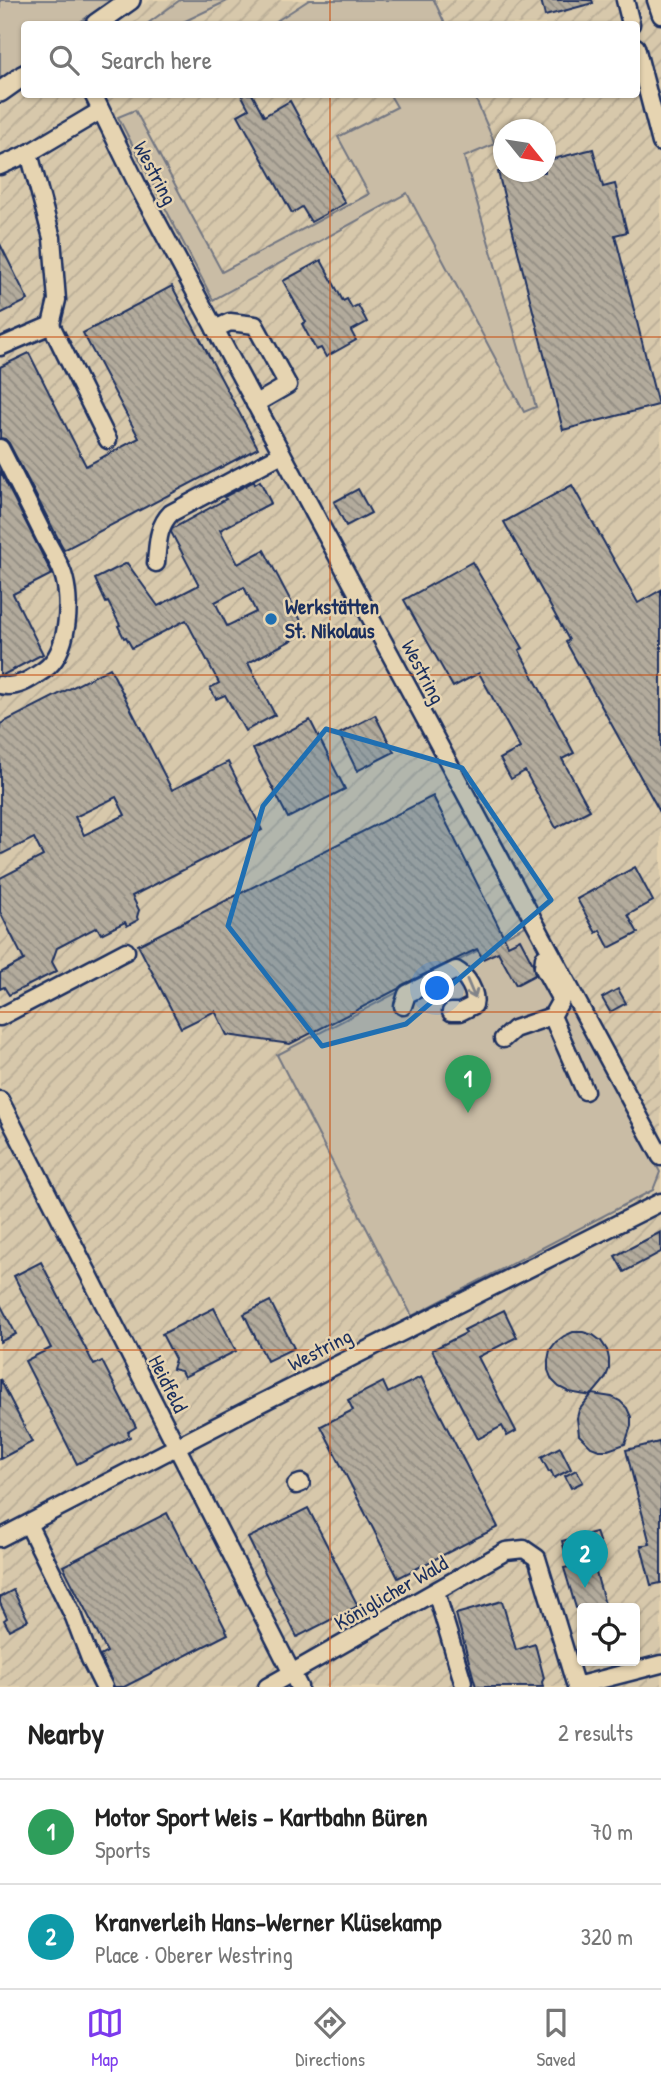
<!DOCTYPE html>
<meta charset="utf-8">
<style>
:root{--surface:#fff;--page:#f2f2f2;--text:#222;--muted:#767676;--line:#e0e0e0;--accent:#7c3aed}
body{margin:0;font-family:"Patrick Hand",sans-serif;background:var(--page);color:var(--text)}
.controls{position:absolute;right:21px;bottom:21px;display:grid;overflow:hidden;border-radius:7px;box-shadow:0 2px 5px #0004}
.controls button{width:63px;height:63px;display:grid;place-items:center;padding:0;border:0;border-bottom:2px solid var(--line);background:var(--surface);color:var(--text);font:35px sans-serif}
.compass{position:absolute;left:493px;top:119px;width:63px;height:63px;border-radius:50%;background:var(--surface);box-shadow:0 2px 5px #0004;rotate:120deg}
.you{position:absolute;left:438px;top:989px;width:24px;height:24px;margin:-18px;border:5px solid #fff;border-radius:50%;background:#1a73e8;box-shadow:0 0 0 10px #1a73e833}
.badge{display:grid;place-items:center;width:46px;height:46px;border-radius:50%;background:var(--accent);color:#fff;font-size:23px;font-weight:700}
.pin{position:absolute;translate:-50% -58px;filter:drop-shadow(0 2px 4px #0008)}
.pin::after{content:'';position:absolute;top:37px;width:24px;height:21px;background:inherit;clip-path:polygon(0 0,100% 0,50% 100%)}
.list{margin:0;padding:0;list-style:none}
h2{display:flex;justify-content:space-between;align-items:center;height:91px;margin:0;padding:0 28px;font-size:30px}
h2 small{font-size:23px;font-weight:400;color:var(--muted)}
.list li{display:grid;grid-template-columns:46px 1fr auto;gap:21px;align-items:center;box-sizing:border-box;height:105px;padding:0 28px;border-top:2px solid var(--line)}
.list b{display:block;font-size:26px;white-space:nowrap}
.list p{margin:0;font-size:23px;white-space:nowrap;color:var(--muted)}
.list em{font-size:23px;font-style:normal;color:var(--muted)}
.icon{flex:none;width:38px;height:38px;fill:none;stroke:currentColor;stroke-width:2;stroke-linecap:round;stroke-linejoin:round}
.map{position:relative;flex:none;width:661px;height:1687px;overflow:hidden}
.search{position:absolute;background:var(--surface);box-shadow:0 2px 5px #0004;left:21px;right:21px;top:21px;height:77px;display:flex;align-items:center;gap:18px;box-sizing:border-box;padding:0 24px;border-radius:7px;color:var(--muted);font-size:26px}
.sheet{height:301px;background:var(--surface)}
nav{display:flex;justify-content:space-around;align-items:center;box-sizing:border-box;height:98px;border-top:2px solid var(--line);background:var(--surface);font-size:19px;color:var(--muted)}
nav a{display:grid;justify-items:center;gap:4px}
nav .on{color:var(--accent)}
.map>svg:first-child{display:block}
.industrial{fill:url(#industrial-furrows);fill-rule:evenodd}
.green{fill:#c9bca5;stroke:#727682;stroke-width:2}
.building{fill:url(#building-back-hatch);stroke:#1b2f5e;stroke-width:2;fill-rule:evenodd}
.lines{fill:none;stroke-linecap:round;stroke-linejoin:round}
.minor-casing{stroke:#1b2f5e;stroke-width:21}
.major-casing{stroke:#1b2f5e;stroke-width:24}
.minor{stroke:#e6d4b1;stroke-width:16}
.major{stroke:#e6d4b1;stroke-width:19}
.oneway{stroke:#808288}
.marked{fill:#1f6fb2;fill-opacity:0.2;stroke:#1f6fb2;stroke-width:5;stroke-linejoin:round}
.grid{fill:none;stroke:#c95318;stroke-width:2;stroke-opacity:0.55}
.poi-dot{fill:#1f6fb2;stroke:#e6d4b1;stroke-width:2.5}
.labels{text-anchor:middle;stroke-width:5;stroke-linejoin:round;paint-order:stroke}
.street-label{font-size:21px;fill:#1b2f5e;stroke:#e6d4b1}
.poi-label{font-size:21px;font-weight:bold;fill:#1b2f5e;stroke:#e6d4b1;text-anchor:start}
</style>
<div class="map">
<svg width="661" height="1687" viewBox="0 0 661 1687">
<defs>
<pattern id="industrial-furrows" width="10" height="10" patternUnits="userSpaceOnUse" patternTransform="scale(1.75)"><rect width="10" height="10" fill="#d7c8ab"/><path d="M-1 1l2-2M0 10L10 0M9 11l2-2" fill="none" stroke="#b8ac96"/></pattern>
<pattern id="building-back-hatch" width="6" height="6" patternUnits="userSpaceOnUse" patternTransform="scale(1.75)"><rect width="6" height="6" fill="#b3ab9c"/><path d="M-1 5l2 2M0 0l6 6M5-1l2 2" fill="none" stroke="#918c82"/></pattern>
</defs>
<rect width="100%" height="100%" fill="#e6d4b1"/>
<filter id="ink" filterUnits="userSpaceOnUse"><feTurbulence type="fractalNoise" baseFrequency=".0143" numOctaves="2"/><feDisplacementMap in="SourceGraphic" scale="14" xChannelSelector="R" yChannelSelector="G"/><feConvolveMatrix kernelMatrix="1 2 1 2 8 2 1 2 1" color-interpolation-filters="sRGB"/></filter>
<g filter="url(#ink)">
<path class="industrial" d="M 150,0 L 661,0 L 661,1687 L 0,1687 L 0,106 L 24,88 L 24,94 L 636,94 L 636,24 L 114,24 ZM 504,130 L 546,130 L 546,172 L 504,172 ZM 582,1608 L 635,1608 L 635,1661 L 582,1661 Z"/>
<g class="green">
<path d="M 0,0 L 112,0 L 77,24 L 24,24 L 24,62 L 0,80 Z"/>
<path d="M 180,0 L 229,0 L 179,24 L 147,24 Z"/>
<path d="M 309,0 L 434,0 L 445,24 L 276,24 L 275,22 Z"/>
<path d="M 390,95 L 474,95 L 495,144 L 464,157 L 536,407 L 524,412 L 407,193 L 213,300 L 118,117 L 135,110 L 222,272 L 369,194 L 338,137 L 397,107 Z"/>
<path d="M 529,924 L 660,1172 L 653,1190 L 412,1316 L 277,1055 Z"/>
</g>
<g class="building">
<path d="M 541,0 L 592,0 L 593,3 L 545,16 Z"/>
<path d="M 241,94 L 252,94 L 264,116 L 290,101 L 345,203 L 311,222 L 302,207 L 292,213 L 238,115 L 249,109 Z"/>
<path d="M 593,149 L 603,187 L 615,184 L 627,232 L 615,235 L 658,405 L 563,430 L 498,172 L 545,172 L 545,161 Z"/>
<path d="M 0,244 L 28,300 L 0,314 Z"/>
<path d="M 321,260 L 343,301 L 347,299 L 352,308 L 358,305 L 367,322 L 351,331 L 356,340 L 326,357 L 321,348 L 316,350 L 302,324 L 306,322 L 283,281 Z"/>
<path d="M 172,286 L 258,448 L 64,550 L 9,443 L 5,439 L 0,438 L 0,367 L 29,353 L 86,466 L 139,438 L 83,333 Z"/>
<path d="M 0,471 L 52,574 L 13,594 L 43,654 L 3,675 L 0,675 Z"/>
<path d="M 254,481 L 255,484 L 260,481 L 271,503 L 220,530 L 238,564 L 264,550 L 307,632 L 248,663 L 275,715 L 245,731 L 225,695 L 216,699 L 210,688 L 219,683 L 186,620 L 132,648 L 126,637 L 124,638 L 118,626 L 120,625 L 108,602 L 106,603 L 95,579 L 127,563 L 158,606 L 199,585 L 171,532 L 172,529 L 226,499 L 224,497 ZM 244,587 L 256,612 L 227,626 L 215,602 Z"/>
<path d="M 572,485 L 638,603 L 661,590 L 661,814 L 566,642 L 569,640 L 504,522 Z"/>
<path d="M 358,489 L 371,513 L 346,526 L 334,502 Z"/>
<path d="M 472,562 L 523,648 L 519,650 L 574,753 L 562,759 L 590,810 L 556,828 L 525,771 L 511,779 L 500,759 L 520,748 L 479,673 L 453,687 L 404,600 Z"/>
<path d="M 110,668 L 172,790 L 228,762 L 262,830 L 132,896 L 139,910 L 137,917 L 138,920 L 127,926 L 125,922 L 101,934 L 97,927 L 57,948 L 52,962 L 57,971 L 9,995 L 4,987 L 0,989 L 0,973 L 24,960 L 0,912 L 0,878 L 43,856 L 34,838 L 0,855 L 0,724 ZM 116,797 L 125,815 L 84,835 L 75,817 Z"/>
<path d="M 375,715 L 394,752 L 357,771 L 339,734 Z"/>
<path d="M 310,720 L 345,789 L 288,818 L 253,749 Z"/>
<path d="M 433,796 L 508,945 L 520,939 L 533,964 L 535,975 L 516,985 L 498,952 L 483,959 L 477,949 L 402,985 L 398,989 L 290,1044 L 227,1035 L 215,1011 L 181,1028 L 138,945 Z"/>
<path d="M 635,867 L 653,901 L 628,915 L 638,933 L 609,948 L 600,930 L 596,933 L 577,899 Z"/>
<path d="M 618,989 L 626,1003 L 610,1012 L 602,998 Z"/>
<path d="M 661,1232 L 661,1252 L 624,1272 L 615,1256 Z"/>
<path d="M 41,1262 L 94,1365 L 102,1361 L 136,1427 L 128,1432 L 130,1437 L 77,1464 L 25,1361 L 51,1348 L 14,1276 Z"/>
<path d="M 270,1301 L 294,1348 L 267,1361 L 244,1314 Z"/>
<path d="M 0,1304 L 16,1334 L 0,1342 Z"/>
<path d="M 214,1308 L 236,1351 L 184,1377 L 181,1371 L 172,1369 L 175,1359 L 162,1334 Z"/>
<path d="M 504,1310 L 517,1337 L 478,1357 L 516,1431 L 507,1436 L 502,1426 L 478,1439 L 432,1350 L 466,1333 L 464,1330 Z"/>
<path d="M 573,1332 L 583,1332 L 593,1335 L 601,1341 L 607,1350 L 609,1359 L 609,1369 L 605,1379 L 591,1396 L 569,1392 L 559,1387 L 552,1380 L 548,1370 L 548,1360 L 550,1350 L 556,1342 L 564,1336 Z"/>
<path d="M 421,1377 L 498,1527 L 398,1578 L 321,1426 L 353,1410 L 348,1400 L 383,1382 L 388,1393 Z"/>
<path d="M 0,1379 L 32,1442 L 0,1459 Z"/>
<path d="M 592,1394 L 612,1397 L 620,1401 L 627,1408 L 631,1417 L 631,1426 L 625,1444 L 608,1450 L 599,1450 L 591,1447 L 579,1435 L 577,1418 L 579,1410 Z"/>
<path d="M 659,1442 L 661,1451 L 661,1583 L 651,1585 L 641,1546 L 650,1544 L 626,1450 Z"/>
<path d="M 560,1447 L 571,1469 L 554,1478 L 551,1471 L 549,1472 L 541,1457 Z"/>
<path d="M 576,1470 L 583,1482 L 571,1488 L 565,1476 Z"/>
<path d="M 308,1508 L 358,1606 L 297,1637 L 248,1538 Z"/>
<path d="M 167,1513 L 228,1634 L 124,1687 L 114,1687 L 100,1656 L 107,1652 L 63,1566 Z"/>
<path d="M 596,1532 L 604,1556 L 592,1559 L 606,1608 L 576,1608 L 564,1568 L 569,1567 L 562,1541 Z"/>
<path d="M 13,1590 L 28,1620 L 9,1630 L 4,1620 L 7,1618 L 0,1603 L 0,1597 Z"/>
<path d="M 502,1601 L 516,1650 L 535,1644 L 544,1678 L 542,1682 L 543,1687 L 476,1687 L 456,1614 Z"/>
</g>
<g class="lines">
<defs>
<g id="minor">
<path d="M 625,0 L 631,24"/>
<path d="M 656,0 L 661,15"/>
<path d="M 636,47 L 661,143"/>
<path d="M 93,94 L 138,186 L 661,1157"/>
<path d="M 0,166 L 29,153"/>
<path d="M 51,325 L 108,440"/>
<path d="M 215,329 L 230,322 L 255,325 L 288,385 L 255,404"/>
<path d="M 0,347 L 51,325 L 57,300 L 52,238 L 29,153 L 100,111"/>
<path d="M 0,448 C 15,477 29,506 44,536 C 50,548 59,561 63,574 C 72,600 69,653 44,670 C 31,679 17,689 0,685"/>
<path d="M 156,563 C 158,545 157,527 171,513 L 282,454"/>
<path d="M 403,1006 L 407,994 L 456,970 C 467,976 477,992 474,1005 L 460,1012 L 451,1012"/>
<path d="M 552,1016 L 585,1091"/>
<path d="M 0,1017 L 126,951"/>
<path d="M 503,1039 L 514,1029 L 552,1016 L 561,1000 L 543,967 L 544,958 L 551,955"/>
<path d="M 0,1100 L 299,1687"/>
<path d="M 296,1485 L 301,1483"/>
<path d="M 28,1524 L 74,1617 L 90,1659 L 104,1687"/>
<path d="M 0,1538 L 261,1403 L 661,1202"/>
<path d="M 436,1592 L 463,1682"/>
<path d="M 576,1686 L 661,1664"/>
<path d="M 267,1687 L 506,1551 L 524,1549 L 537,1558 L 576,1687"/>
</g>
<g id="major">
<path d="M 96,24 L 130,0"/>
<path d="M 0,92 L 24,75"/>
</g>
</defs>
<use href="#minor" class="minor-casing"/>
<use href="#major" class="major-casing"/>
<use href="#minor" class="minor"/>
<use href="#major" class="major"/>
</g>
<defs><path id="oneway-shaft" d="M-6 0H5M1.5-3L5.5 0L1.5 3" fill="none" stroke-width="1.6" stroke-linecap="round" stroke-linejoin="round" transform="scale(1.75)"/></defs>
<use class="oneway" href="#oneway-shaft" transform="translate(471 989) rotate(67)"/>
</g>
<path class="marked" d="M 326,729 L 462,768 L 551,900 L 406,1024 L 322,1046 L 228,926 L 263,806 Z"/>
<path class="grid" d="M 330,0 L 330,24M 330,94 L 330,1687M 0,337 L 661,337M 0,675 L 661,675M 0,1012 L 661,1012M 0,1350 L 661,1350"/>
<circle class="poi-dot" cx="271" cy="619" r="7"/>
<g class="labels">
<g class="street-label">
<text transform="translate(155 173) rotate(62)" y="7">Westring</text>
<text transform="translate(423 672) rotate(62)" y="7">Westring</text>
<text transform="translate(320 1350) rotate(-27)" y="7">Westring</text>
<text transform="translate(168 1384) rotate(63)" y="7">Heidfeld</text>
<text transform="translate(391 1593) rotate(-30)" y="7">Königlicher Wald</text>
</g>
<g class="poi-label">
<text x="285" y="614">Werkstätten<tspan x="285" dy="24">St. Nikolaus</tspan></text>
</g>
</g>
</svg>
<div class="controls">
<button><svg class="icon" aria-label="locate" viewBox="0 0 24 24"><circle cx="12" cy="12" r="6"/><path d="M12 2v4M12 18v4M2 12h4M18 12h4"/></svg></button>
</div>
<svg class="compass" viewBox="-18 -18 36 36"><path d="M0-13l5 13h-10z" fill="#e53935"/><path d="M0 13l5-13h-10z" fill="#767676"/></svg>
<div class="you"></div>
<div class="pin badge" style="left:468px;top:1113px;background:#2e9e5b">1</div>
<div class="pin badge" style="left:585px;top:1588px;background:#0f9aa8">2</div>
<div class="search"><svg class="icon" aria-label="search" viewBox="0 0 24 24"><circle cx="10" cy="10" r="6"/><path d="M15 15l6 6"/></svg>Search here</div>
</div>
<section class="sheet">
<h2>Nearby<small>2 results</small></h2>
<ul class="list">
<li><span class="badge" style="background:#2e9e5b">1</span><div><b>Motor Sport Weis - Kartbahn Büren</b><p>Sports</p></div><em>70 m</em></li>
<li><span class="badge" style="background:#0f9aa8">2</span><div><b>Kranverleih Hans-Werner Klüsekamp</b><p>Place · Oberer Westring</p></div><em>320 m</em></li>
</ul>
</section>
<nav>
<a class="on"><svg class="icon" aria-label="map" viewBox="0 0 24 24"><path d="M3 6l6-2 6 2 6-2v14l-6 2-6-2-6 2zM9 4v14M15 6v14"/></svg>Map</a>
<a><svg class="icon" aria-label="directions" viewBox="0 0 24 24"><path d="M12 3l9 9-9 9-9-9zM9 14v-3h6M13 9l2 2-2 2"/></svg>Directions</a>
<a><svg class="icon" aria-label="saved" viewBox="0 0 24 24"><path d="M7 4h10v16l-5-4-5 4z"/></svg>Saved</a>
</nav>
